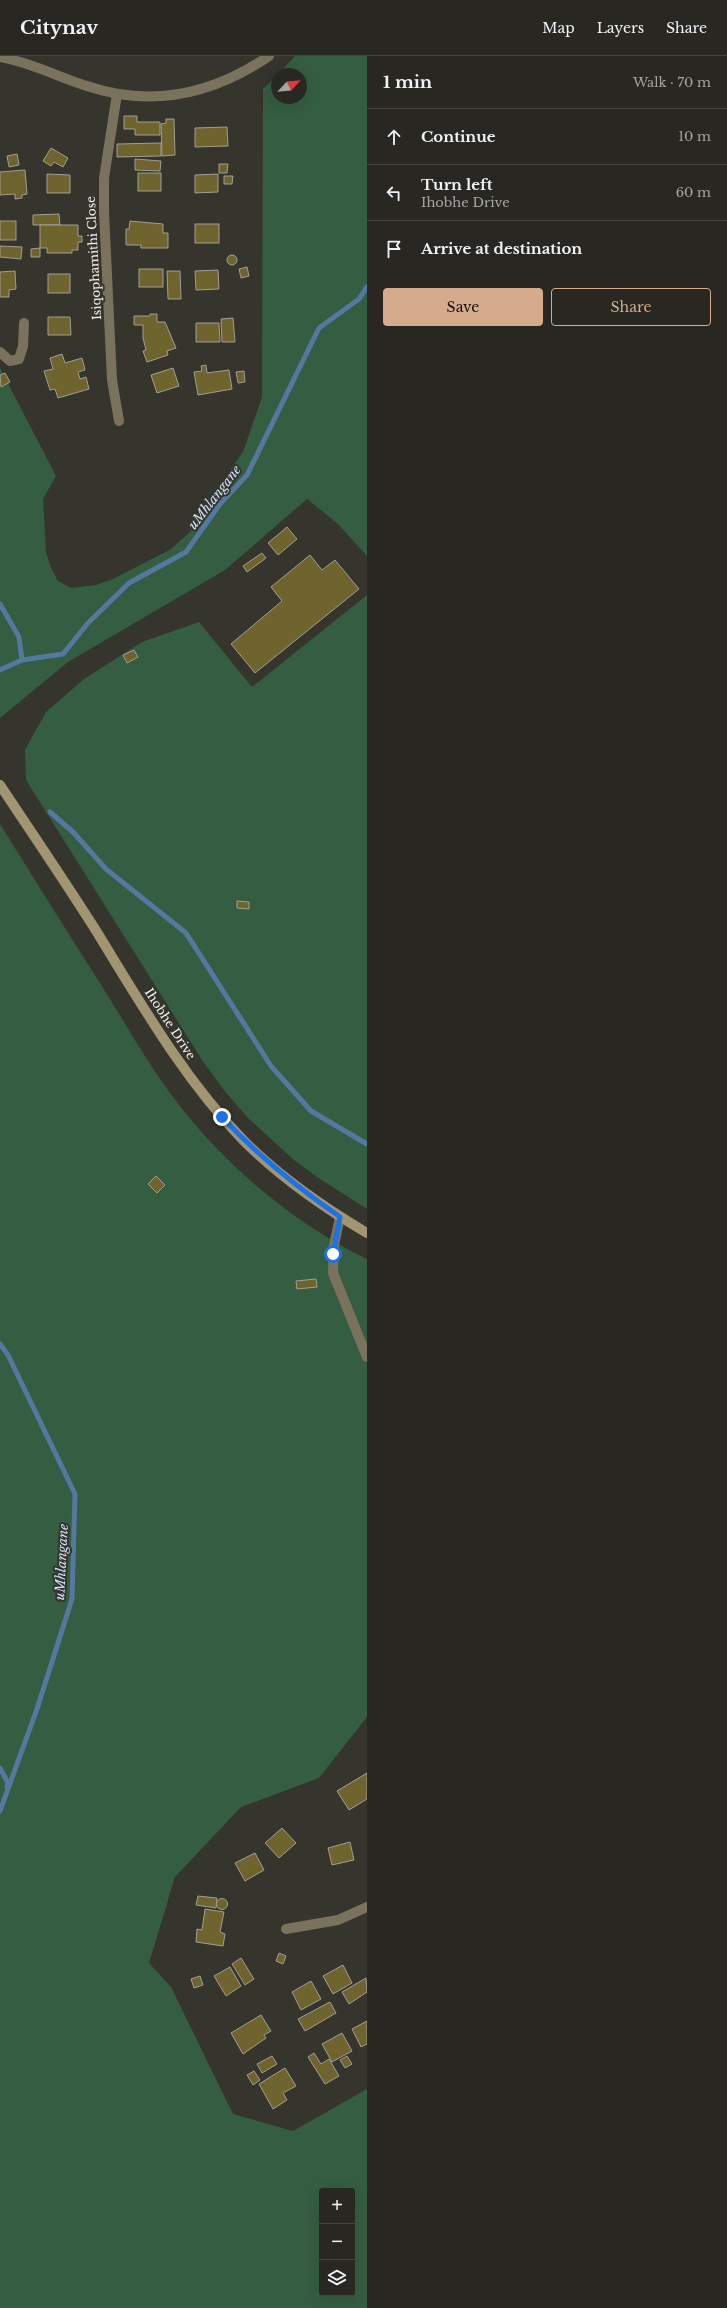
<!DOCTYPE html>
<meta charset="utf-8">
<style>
:root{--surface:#282722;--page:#302f2a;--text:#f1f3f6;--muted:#a5a5a5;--line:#444440;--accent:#d6ab8b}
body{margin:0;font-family:"Libre Baskerville",serif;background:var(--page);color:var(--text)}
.controls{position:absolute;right:12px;bottom:12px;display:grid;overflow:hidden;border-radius:4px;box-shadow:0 4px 16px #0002}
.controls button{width:36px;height:36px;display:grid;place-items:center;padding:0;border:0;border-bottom:1px solid var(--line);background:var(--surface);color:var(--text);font:20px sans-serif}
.compass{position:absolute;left:271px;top:12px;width:36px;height:36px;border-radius:50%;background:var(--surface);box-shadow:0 4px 16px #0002;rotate:64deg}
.stop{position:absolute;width:12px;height:12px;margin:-9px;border:3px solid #1a73e8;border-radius:50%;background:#fff}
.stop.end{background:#1a73e8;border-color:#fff;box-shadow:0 1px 4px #0008}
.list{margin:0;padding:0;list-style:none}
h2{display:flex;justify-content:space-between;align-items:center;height:52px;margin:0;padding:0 16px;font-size:17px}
h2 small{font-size:13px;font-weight:400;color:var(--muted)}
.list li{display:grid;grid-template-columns:26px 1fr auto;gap:12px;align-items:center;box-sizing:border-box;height:56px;padding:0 16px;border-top:1px solid var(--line)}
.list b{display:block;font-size:15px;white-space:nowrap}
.list p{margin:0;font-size:13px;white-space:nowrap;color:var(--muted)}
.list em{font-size:13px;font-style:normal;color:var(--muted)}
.actions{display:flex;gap:8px;padding:12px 16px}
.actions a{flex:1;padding:9px 0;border:1px solid var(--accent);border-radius:4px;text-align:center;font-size:14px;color:var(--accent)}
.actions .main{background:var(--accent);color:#111}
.icon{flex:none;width:22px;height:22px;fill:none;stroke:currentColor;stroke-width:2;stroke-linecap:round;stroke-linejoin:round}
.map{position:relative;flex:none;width:367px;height:2252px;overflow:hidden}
header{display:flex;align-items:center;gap:24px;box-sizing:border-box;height:56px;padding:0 20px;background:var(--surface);border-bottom:1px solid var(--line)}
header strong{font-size:19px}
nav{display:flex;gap:22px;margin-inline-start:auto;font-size:14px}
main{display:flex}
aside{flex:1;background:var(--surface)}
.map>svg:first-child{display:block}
.green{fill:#355d42;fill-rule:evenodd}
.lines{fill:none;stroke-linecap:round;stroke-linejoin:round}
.stream{stroke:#5578a1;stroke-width:5}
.building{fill:#70642e;stroke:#a09e96}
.street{stroke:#7a725c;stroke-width:10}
.secondary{stroke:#a29572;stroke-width:10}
.route{stroke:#1a73e8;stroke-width:5}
.labels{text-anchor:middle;stroke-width:4;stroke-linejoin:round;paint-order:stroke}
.street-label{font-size:12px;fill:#f5f4f0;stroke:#35342d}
.water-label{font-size:13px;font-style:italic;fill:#cee4fd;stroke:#35342d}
</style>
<header>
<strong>Citynav</strong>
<nav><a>Map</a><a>Layers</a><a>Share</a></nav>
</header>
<main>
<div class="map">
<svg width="367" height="2252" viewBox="0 0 367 2252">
<rect width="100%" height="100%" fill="#35342d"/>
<g class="green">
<path d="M 295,0 L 367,0 L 367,500 L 338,468 L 307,443 L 225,514 L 68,606 L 0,662 L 0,312 L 56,420 L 43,443 L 46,496 L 51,512 L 58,525 L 71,532 L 96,529 L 113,523 L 171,493 L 190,476 L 206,448 L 243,396 L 262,341 L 263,33 L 277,19 L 277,42 L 301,42 L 301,18 L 278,18 Z"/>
<path d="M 367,539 L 367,1153 L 317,1121 L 294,1104 L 247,1061 L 223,1033 L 202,1004 L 26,724 L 25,694 L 46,656 L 84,623 L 142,586 L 199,566 L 252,631 Z"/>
<path d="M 0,768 C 33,821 66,874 100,927 C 124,965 146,1005 173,1041 C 224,1109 292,1166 367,1203 L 367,1661 L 319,1722 L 241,1751 L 175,1821 L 149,1907 L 171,1931 L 233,2058 L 293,2075 L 367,2033 L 367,2252 L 0,2252 ZM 322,2135 L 352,2135 L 352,2237 L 322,2237 Z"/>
</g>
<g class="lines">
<g class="stream">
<path d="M 0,548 L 19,581 L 22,604"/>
<path d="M 0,614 L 22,604 L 63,598 L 88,567 L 129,527 L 186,496 L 220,448 L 247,419 L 319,272 L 359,243 L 367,231"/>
<path d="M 50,756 L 73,776 L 106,813 L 186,877 L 271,1010 L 311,1055 L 367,1088"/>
<path d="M 0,1288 L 8,1299 L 75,1438 L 72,1543 L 37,1653 L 0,1755"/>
<path d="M 0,1712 L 8,1727 L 7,1731"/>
</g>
</g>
<g class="building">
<path d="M 124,60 L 137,60 L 137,66 L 160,66 L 160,79 L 135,79 L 135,73 L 124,73 Z"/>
<path d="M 166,63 L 174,63 L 175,99 L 162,100 L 161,68 L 166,67 Z"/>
<path d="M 227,71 L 228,90 L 195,91 L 195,72 Z"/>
<path d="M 161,87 L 161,100 L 117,101 L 117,88 Z"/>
<path d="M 51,92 L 68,102 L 63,111 L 54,106 L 51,110 L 43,105 Z"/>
<path d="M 17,98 L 19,109 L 9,111 L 7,100 Z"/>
<path d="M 135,103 L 161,105 L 160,115 L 135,114 Z"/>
<path d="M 219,108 L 228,108 L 227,117 L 219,117 Z"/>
<path d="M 25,114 L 27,138 L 22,139 L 22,142 L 15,143 L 15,138 L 0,139 L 0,116 Z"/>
<rect x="138" y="117" width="23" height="18"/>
<path d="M 47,118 L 70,119 L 70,137 L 47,137 Z"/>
<path d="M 218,118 L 218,136 L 195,137 L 195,119 Z"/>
<path d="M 224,120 L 233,120 L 232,128 L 224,128 Z"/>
<path d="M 59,158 L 60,169 L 33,169 L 33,159 Z"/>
<rect x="0" y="165" width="16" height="19"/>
<path d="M 130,165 L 163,168 L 163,177 L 168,177 L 168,192 L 141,192 L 141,189 L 126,189 L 126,173 L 129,173 Z"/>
<rect x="195" y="168" width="24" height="19"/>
<path d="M 40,169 L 78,169 L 78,180 L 82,180 L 82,186 L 78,186 L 78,194 L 72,194 L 72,197 L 47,197 L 47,192 L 40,192 Z"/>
<path d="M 0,190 L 22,191 L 21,203 L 0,201 Z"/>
<path d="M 40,192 L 40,201 L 31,201 L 31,193 Z"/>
<circle cx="232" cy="204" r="5"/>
<path d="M 247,211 L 249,220 L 241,222 L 239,213 Z"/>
<rect x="139" y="213" width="24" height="18"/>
<path d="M 218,214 L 219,233 L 196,234 L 195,215 Z"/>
<path d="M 15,215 L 16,233 L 9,234 L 9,241 L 0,241 L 0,216 Z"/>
<path d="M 167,215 L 180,215 L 181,243 L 168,243 Z"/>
<rect x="48" y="218" width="22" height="19"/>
<path d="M 150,258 L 157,258 L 157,266 L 165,266 L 176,292 L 167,295 L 168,299 L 147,306 L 143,295 L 146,294 L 143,282 L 143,269 L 134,269 L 134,260 L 150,260 Z"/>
<path d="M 48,261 L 70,261 L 71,279 L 48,279 Z"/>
<path d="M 233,262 L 235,286 L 222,286 L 221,263 Z"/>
<path d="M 196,267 L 219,267 L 220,286 L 196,286 Z"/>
<path d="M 62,298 L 65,307 L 82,302 L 85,314 L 78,316 L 80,323 L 86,321 L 89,333 L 58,342 L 55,333 L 50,334 L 44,315 L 53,313 L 50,302 Z"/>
<path d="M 206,309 L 207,317 L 229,314 L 232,333 L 198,339 L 194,316 L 202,315 L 201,310 Z"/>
<path d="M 173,312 L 179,330 L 157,337 L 151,319 Z"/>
<path d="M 244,315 L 245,326 L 238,327 L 236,316 Z"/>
<path d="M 5,317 L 10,326 L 1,331 L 0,319 Z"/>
<path d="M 287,471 L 297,483 L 278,499 L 268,487 Z"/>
<path d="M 262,497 L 266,502 L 247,516 L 243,510 Z"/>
<path d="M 310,499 L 322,514 L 335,504 L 359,533 L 255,617 L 231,588 L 282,545 L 271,531 Z"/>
<path d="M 134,594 L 138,601 L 127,607 L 123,599 Z"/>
<path d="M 237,845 L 249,846 L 249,853 L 237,852 Z"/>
<path d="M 156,1120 L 165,1129 L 157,1137 L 148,1128 Z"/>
<path d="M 316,1223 L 317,1231 L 297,1233 L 296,1225 Z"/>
<path d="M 367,1717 L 367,1743 L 349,1754 L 337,1735 Z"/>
<path d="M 282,1772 L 296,1787 L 279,1802 L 265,1787 Z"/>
<path d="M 350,1786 L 354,1804 L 332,1809 L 328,1792 Z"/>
<path d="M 255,1797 L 264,1814 L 245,1825 L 235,1807 Z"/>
<path d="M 198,1840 L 217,1842 L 216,1852 L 196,1849 Z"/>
<circle cx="222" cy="1848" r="5.5"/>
<path d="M 205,1853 L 224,1856 L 220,1876 L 225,1878 L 223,1890 L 196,1886 L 197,1873 L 202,1874 Z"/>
<path d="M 279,1897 L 286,1900 L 283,1908 L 276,1905 Z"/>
<path d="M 241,1902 L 254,1923 L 245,1929 L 232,1908 Z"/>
<path d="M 343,1909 L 352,1927 L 333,1938 L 323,1920 Z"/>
<path d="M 230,1911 L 241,1930 L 226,1940 L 214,1920 Z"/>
<path d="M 200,1920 L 203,1929 L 194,1932 L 191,1923 Z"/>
<path d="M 366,1922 L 367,1936 L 349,1948 L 342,1936 Z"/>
<path d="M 311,1925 L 321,1943 L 301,1954 L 292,1936 Z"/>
<path d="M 330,1946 L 336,1957 L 305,1975 L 298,1963 Z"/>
<path d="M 261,1959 L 271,1975 L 264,1979 L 266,1982 L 243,1998 L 231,1977 Z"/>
<path d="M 367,1965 L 367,1988 L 361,1991 L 352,1973 Z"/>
<path d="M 342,1977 L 352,1995 L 332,2006 L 322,1988 Z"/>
<path d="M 314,1997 L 321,2008 L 329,2003 L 339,2020 L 325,2028 L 308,2001 Z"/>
<path d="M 272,2000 L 277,2008 L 262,2017 L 257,2008 Z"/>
<path d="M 347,2000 L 352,2008 L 345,2012 L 340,2004 Z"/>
<path d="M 285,2012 L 296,2030 L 283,2037 L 287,2044 L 273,2053 L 259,2028 Z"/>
<path d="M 254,2015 L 260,2024 L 253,2029 L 247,2019 Z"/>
</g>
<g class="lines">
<g class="street">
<path d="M 0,1 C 30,6 58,21 87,30 C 152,52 213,38 269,0"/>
<path d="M 117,38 L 104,122 L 104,156 L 112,324 L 119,365"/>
<path d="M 0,296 L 10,305 L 19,303 L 23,290 L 24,267"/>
<path d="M 340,1161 L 334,1189 L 333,1217 L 367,1301"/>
<path d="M 286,1873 L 338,1864 L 367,1851"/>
</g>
<path class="secondary" d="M 0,729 C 32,777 64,824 95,873 C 140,946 183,1022 244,1085 C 280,1121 323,1151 367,1177"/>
</g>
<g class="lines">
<path class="route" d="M 222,1061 C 258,1100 297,1131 340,1161 L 333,1198"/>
</g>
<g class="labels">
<g class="street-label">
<text transform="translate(94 202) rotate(-93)" y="4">Isiqophamithi Close</text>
<text transform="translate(170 968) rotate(57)" y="4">Ihobhe Drive</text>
</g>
<g class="water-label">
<text transform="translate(214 441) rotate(-52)" y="5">uMhlangane</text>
<text transform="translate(61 1506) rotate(-87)" y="5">uMhlangane</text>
</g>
</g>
</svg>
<div class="controls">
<button>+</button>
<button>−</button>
<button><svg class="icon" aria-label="layers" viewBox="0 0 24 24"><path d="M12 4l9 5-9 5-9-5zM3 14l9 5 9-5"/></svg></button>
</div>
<svg class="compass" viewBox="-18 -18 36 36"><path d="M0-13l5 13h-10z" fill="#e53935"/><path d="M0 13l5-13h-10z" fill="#a5a5a5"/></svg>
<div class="stop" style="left:333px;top:1198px"></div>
<div class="stop end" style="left:222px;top:1061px"></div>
</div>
<aside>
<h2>1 min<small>Walk · 70 m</small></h2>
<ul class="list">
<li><svg class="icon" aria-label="ahead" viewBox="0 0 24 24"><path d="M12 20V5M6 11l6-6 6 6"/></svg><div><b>Continue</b></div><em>10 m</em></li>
<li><svg class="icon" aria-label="left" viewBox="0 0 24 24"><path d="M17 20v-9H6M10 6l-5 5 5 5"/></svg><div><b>Turn left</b><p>Ihobhe Drive</p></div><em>60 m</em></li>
<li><svg class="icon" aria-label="arrive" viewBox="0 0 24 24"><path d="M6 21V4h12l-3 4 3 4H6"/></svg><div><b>Arrive at destination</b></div></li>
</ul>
<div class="actions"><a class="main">Save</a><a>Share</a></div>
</aside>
</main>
